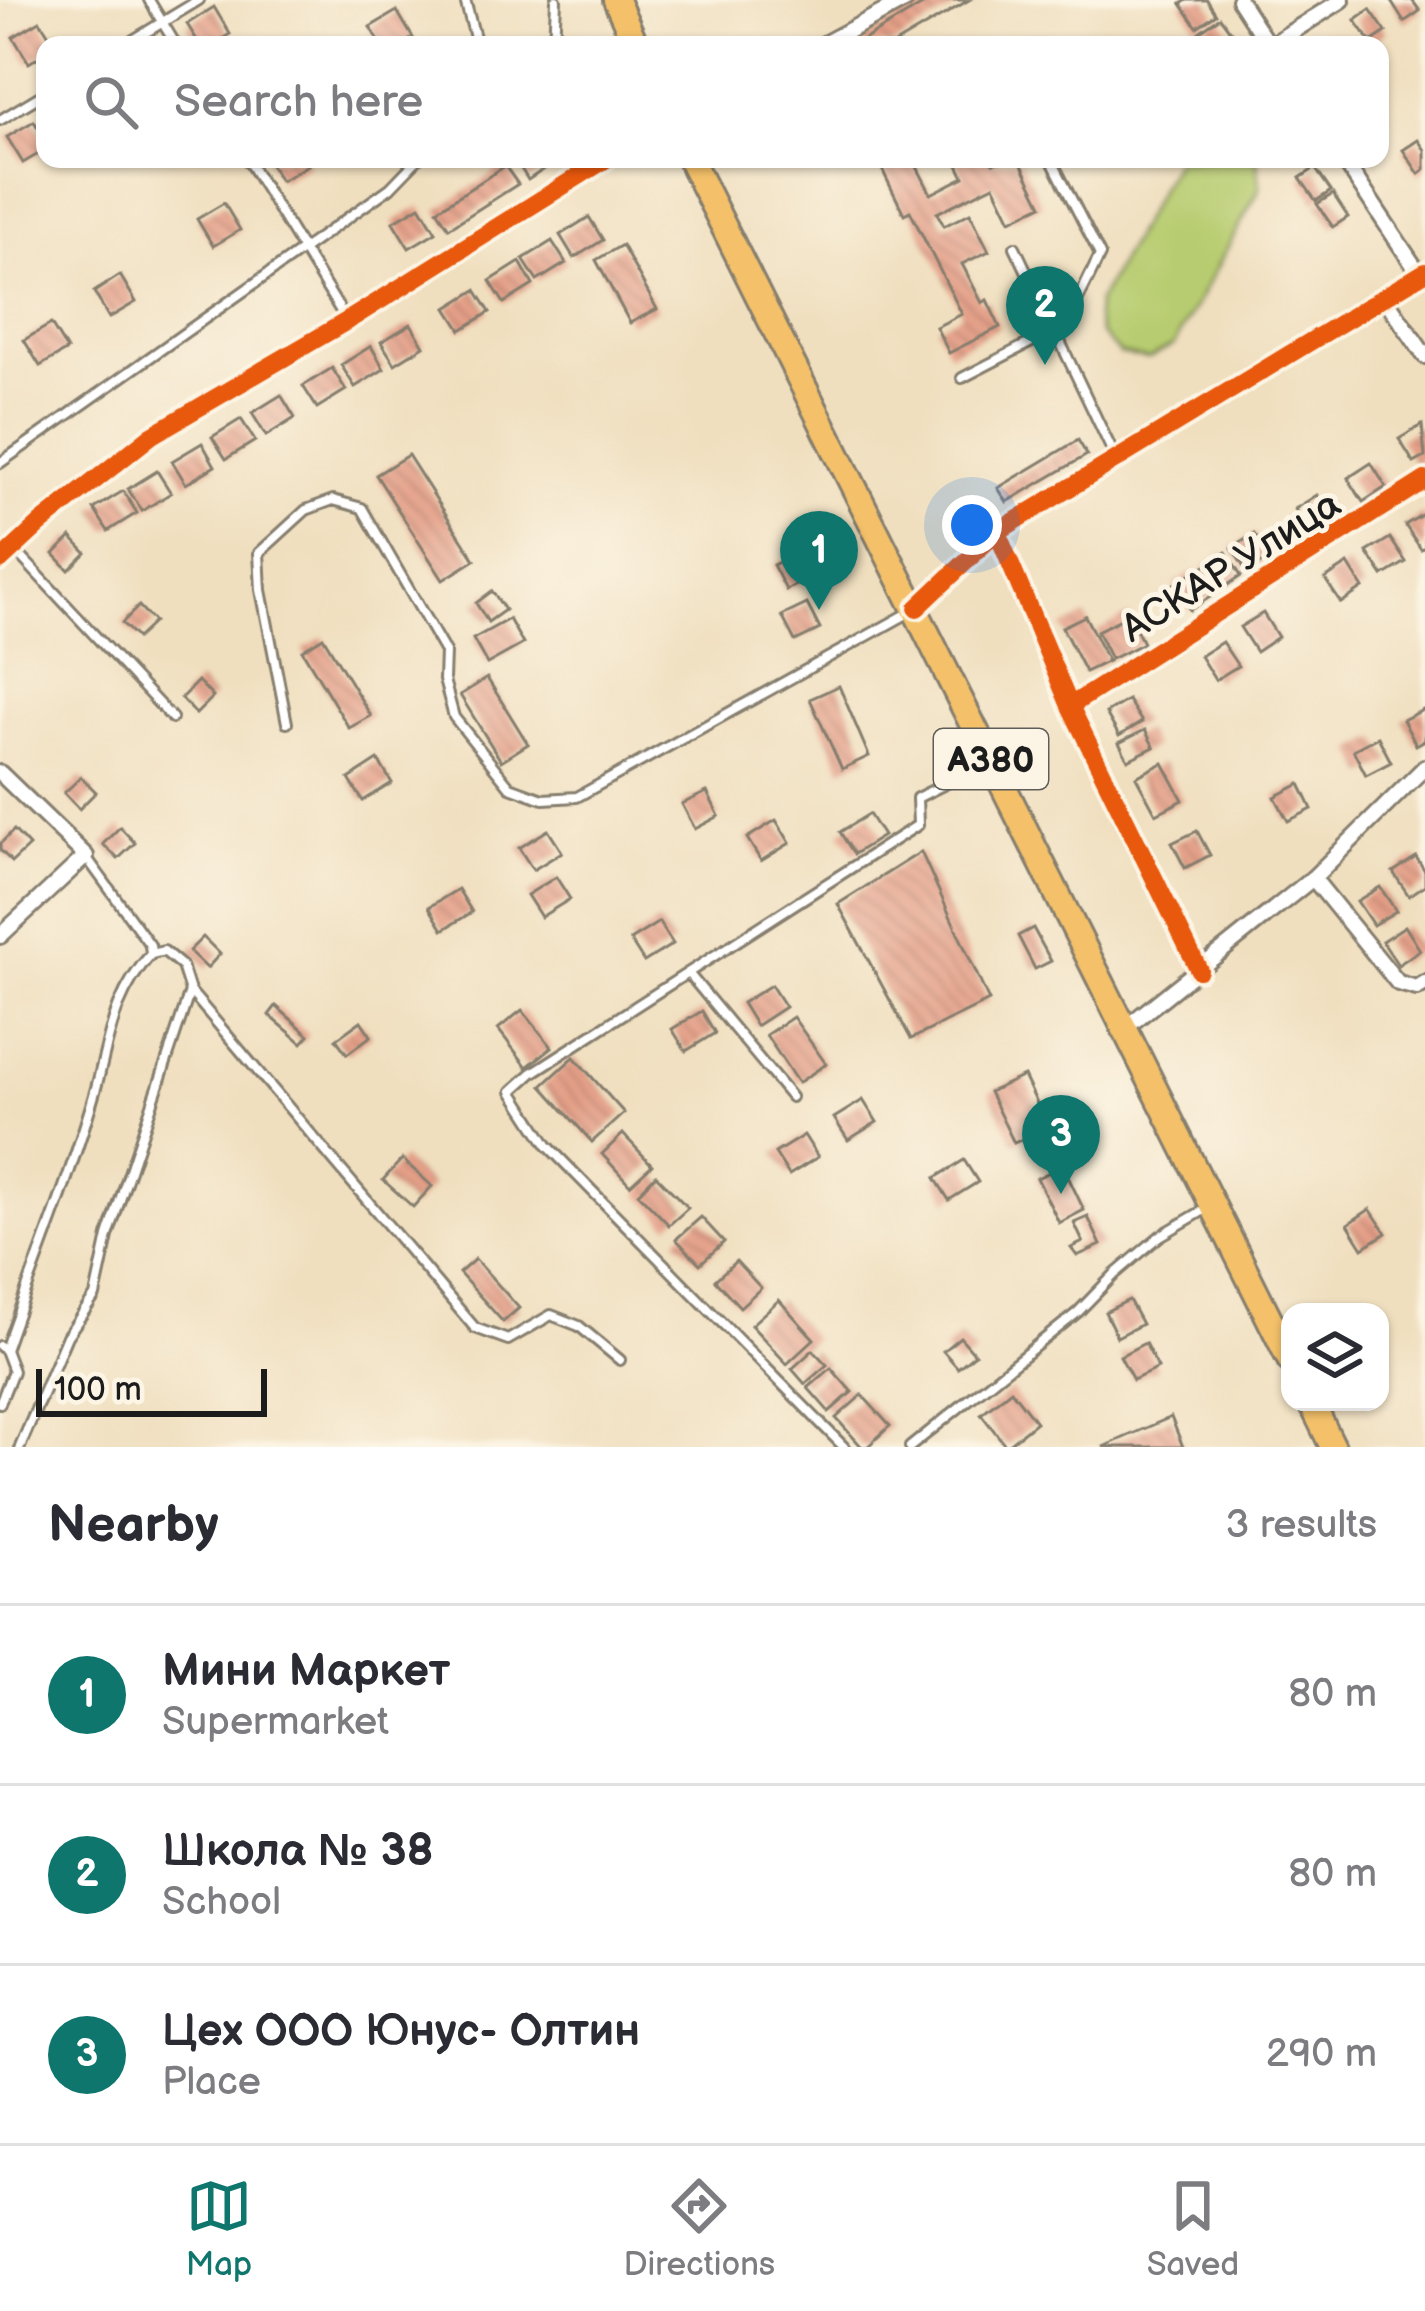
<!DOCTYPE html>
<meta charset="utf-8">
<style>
:root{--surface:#fff;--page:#f2f2f3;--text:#2b2b33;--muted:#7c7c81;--line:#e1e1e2;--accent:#0f766e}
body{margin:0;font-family:"Balsamiq Sans",sans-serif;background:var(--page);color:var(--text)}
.controls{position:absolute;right:36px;bottom:36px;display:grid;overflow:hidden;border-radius:24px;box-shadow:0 3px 9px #0004}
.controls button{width:108px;height:108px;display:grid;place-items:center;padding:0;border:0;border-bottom:3px solid var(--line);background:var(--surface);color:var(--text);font:60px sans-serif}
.scale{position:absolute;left:36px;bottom:30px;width:231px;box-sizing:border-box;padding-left:12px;border:6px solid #1c1c1c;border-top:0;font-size:33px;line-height:42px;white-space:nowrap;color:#1c1c1c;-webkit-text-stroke:9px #fcf5e5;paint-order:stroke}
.you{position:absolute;left:972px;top:525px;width:42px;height:42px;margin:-30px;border:9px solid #fff;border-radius:50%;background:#1a73e8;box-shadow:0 0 0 18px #1a73e833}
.badge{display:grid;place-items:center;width:78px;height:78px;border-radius:50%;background:var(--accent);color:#fff;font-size:39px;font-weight:700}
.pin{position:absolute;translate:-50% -99px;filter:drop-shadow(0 3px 6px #0008)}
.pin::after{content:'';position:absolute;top:63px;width:42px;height:36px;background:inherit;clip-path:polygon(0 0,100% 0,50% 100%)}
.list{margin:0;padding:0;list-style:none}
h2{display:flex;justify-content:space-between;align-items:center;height:156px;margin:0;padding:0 48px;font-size:51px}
h2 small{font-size:39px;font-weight:400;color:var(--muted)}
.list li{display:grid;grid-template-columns:78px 1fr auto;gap:36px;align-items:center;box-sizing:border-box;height:180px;padding:0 48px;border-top:3px solid var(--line)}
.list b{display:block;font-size:45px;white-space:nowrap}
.list p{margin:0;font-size:39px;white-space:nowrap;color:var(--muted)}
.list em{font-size:39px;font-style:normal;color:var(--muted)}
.icon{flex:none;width:66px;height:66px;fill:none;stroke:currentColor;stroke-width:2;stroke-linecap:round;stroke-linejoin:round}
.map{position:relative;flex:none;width:1425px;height:1447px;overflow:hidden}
.search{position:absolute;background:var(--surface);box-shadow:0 3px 9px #0004;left:36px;right:36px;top:36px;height:132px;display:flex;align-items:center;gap:30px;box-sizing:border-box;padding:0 42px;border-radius:24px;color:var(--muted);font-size:45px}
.sheet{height:696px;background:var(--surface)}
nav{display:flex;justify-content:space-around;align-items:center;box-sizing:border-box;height:168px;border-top:3px solid var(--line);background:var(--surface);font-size:33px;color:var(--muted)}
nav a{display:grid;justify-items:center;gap:6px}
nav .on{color:var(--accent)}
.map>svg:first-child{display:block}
.pitch{fill:#b7cc70;stroke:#6a7446;stroke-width:3}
.building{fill:url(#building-back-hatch)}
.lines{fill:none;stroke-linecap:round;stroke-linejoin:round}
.lane-casing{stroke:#867e6e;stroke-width:14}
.street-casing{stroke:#867e6e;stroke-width:20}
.secondary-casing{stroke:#867e6e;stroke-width:24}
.highway-casing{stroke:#867e6e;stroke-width:30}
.lane{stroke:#fff;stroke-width:8}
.street{stroke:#fff;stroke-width:14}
.secondary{stroke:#fbe6c3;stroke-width:18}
.highway{stroke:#f4c16a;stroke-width:24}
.cycleway-casing{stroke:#fcf5e5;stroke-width:26}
.cycleway{stroke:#e8590c;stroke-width:18}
.labels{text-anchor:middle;stroke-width:10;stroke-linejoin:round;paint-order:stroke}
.shield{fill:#fcf5e5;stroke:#5f5d58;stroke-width:3}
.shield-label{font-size:36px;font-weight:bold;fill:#1c1c1c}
.street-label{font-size:39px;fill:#1c1c1c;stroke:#fcf5e5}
</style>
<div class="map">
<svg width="1425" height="1447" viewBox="0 0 1425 1447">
<defs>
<pattern id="building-back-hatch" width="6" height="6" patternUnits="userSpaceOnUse" patternTransform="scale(3)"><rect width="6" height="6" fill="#e49f87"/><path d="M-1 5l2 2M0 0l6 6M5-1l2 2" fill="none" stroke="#c38874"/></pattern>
</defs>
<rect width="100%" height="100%" fill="#fcf5e5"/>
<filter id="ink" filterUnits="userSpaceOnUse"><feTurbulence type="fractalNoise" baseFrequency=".00833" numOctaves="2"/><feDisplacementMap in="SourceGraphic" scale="24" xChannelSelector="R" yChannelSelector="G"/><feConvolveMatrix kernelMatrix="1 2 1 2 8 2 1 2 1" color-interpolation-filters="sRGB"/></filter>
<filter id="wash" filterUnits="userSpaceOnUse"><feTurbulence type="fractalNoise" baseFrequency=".004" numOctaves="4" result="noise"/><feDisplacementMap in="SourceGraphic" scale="48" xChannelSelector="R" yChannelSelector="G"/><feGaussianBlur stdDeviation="2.7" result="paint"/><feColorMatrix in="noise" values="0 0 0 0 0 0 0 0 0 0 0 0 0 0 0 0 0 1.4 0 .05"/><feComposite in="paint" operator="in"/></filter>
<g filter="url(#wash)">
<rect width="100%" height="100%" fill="#f0dfbf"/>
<path class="pitch" d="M 1176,159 L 1257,159 L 1260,188 L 1174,345 L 1149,359 L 1120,354 L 1100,333 L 1096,318 L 1097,304 Z"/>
<g id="blocks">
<g class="building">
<path d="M 931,0 L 969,0 L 893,45 L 855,45 Z"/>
<path d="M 1187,0 L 1207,0 L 1216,14 L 1197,27 L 1181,4 Z"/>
<path d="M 1390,0 L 1412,0 L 1420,11 L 1404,22 Z"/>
<path d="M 214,7 L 230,34 L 212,45 L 200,45 L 187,24 Z"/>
<path d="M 1370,9 L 1386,32 L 1371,42 L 1355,20 Z"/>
<path d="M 397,11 L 413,38 L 401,45 L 381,45 L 370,27 Z"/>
<path d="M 1220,17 L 1239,43 L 1236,45 L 1209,45 L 1199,32 Z"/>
<path d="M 40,21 L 55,45 L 45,45 L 45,53 L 29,63 L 13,37 Z"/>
<path d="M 34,121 L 45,140 L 45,150 L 23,163 L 7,137 Z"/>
<path d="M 1418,140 L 1425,150 L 1425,169 L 1419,174 L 1403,150 Z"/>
<path d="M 267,159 L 304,159 L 308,165 L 281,181 Z"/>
<path d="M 515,159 L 549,159 L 552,164 L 528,180 Z"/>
<path d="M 877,159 L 913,159 L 931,194 L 964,177 L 955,159 L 991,159 L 993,163 L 1019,159 L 1042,205 L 1011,220 L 994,185 L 937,213 L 944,226 L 970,213 L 989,251 L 962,264 L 982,303 L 987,300 L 1000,327 L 949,353 L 936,327 L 962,314 L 910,211 L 904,214 Z"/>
<path d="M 505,166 L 518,184 L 449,228 L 437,210 Z"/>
<path d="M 1315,168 L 1331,191 L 1316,201 L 1300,178 Z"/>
<path d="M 1333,194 L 1348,217 L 1333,227 L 1317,204 Z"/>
<path d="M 224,203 L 240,230 L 213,246 L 197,219 Z"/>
<path d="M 420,206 L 436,232 L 409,248 L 393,222 Z"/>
<path d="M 589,217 L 603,240 L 574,258 L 560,235 Z"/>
<path d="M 552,241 L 566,263 L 537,281 L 523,259 Z"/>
<path d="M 622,245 L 657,309 L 630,323 L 596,260 Z"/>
<path d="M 520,262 L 533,285 L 504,303 L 490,281 Z"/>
<path d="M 120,275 L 136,302 L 109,318 L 94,292 Z"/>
<path d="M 476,290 L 490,312 L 461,330 L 447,308 Z"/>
<path d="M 51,324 L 67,350 L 40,366 L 24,340 Z"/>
<path d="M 411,324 L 424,346 L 395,364 L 381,342 Z"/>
<path d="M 371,346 L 384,369 L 355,387 L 341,365 Z"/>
<path d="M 332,368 L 346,390 L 317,408 L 303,386 Z"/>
<path d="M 281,395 L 295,418 L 266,436 L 252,413 Z"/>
<path d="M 241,419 L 255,441 L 226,459 L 212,437 Z"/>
<path d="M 1422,425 L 1425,457 L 1414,463 L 1399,439 Z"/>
<path d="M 1078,440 L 1087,455 L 1007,502 L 998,488 Z"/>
<path d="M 202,443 L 215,466 L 186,484 L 172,461 Z"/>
<path d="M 408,455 L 475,560 L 443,580 L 376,475 Z"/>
<path d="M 1371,463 L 1386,487 L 1363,502 L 1348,478 Z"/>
<path d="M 157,471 L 171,493 L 142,511 L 128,489 Z"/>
<path d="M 123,491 L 137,513 L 108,531 L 94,509 Z"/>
<path d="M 1317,495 L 1333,519 L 1310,533 L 1295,509 Z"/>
<path d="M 1425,513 L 1425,547 L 1421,549 L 1405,525 Z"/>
<path d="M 1254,534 L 1270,558 L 1247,572 L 1232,548 Z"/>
<path d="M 71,537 L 86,553 L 69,570 L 54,554 Z"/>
<path d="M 1390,538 L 1406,562 L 1383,576 L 1367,552 Z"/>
<path d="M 1226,552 L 1241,576 L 1219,591 L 1203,567 Z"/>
<path d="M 798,553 L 810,577 L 786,590 L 773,565 Z"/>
<path d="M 1348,564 L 1363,588 L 1341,603 L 1325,579 Z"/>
<path d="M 1197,570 L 1213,595 L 1190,610 L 1174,584 Z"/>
<path d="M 492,591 L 505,610 L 488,622 L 476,603 Z"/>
<path d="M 807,604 L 820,629 L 795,641 L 782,616 Z"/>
<path d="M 139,606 L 154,622 L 137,638 L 122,623 Z"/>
<path d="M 1263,613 L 1278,637 L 1256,652 L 1240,627 Z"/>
<path d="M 1129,615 L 1143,643 L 1111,659 L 1097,631 Z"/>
<path d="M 1085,616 L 1108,661 L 1085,672 L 1062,627 Z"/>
<path d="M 509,619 L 523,644 L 487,664 L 473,639 Z"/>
<path d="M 323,637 L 371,716 L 349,728 L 302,650 Z"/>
<path d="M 1222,642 L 1238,666 L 1215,680 L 1200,656 Z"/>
<path d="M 487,678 L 528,744 L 501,761 L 460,695 Z"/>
<path d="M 198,681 L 213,697 L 196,714 L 181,698 Z"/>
<path d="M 839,686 L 869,756 L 842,769 L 810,699 Z"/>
<path d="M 1128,700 L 1142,722 L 1119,736 L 1106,713 Z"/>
<path d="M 1425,709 L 1425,740 L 1416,745 L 1403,720 Z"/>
<path d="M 1145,730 L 1154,747 L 1128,760 L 1119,743 Z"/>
<path d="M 1378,737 L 1391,762 L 1366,775 L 1353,750 Z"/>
<path d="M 378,760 L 392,783 L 363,801 L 349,779 Z"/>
<path d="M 1163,763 L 1183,800 L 1156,814 L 1136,777 Z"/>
<path d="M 81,777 L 96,792 L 79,809 L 64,793 Z"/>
<path d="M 1300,784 L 1312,809 L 1288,821 L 1275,797 Z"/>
<path d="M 707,792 L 719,816 L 695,829 L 682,804 Z"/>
<path d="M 869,814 L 883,836 L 854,854 L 840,832 Z"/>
<path d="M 776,820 L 790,843 L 761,861 L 747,838 Z"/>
<path d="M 120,827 L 135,843 L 118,859 L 103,844 Z"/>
<path d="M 14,830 L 29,846 L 12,862 L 0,850 L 0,844 Z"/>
<path d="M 548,830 L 562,852 L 533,870 L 519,848 Z"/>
<path d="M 1197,831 L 1210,855 L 1185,868 L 1172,843 Z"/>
<path d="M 921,852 L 989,1001 L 911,1039 L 838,904 Z"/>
<path d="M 1416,857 L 1425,871 L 1425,885 L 1409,896 L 1393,872 Z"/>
<path d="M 556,877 L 570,899 L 541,917 L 527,895 Z"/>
<path d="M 1380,887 L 1396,911 L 1373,925 L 1357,901 Z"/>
<path d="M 458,889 L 472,912 L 443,930 L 429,907 Z"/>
<path d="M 659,922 L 673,944 L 644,962 L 630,940 Z"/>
<path d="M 1405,926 L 1420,950 L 1398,965 L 1382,941 Z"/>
<path d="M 1033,928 L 1051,961 L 1035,969 L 1018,936 Z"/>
<path d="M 203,937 L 220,954 L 207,968 L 189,951 Z"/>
<path d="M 771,985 L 785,1007 L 756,1026 L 742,1003 Z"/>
<path d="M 276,1006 L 309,1035 L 302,1043 L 269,1015 Z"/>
<path d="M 522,1010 L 552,1047 L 527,1067 L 498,1029 Z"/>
<path d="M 702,1011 L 715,1033 L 686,1051 L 672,1029 Z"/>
<path d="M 793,1017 L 826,1064 L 798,1083 L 766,1035 Z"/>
<path d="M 361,1021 L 371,1036 L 347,1054 L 336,1039 Z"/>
<path d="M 574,1057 L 624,1113 L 592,1142 L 542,1086 Z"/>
<path d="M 1024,1076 L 1048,1127 L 1014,1143 L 989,1092 Z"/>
<path d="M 863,1100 L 877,1122 L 848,1140 L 834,1118 Z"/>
<path d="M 623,1134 L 652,1165 L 630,1185 L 602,1154 Z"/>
<path d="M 804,1135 L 818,1157 L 789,1175 L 775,1153 Z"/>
<path d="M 402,1159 L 432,1186 L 413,1207 L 383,1180 Z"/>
<path d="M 964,1160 L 978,1182 L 949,1200 L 935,1178 Z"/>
<path d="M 1063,1166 L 1084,1210 L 1059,1223 L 1037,1178 Z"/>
<path d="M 656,1175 L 688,1208 L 669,1225 L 638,1193 Z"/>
<path d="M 1370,1209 L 1386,1233 L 1363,1248 L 1348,1224 Z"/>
<path d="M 701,1217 L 724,1242 L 700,1264 L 676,1239 Z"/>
<path d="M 1088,1217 L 1101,1245 L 1077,1256 L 1071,1248 L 1083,1242 L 1074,1223 Z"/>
<path d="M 475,1259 L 519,1308 L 503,1322 L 459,1273 Z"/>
<path d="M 736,1261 L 761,1288 L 740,1307 L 715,1280 Z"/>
<path d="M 779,1300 L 814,1339 L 787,1364 L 751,1325 Z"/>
<path d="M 1129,1300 L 1142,1324 L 1117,1337 L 1105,1312 Z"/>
<path d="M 960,1337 L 975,1354 L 958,1368 L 943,1351 Z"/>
<path d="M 1145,1343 L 1158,1368 L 1133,1380 L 1120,1356 Z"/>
<path d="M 813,1350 L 827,1365 L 805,1384 L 792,1369 Z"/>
<path d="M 831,1368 L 852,1392 L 829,1412 L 808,1388 Z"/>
<path d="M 1011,1390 L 1036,1422 L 1006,1446 L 981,1414 Z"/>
<path d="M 862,1395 L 890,1426 L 867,1447 L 862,1447 L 836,1418 Z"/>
<path d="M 1171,1417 L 1183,1447 L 1103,1447 Z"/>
</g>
</g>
</g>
<g filter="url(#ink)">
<use href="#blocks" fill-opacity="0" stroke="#867e6e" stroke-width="3"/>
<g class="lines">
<defs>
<g id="lane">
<path d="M 149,0 L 176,45"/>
<path d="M 465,0 L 477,45"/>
<path d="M 125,45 L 199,0"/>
<path d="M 554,45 L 556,0"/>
<path d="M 0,120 L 45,93"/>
<path d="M 247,159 L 347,321"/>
<path d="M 1015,247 L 1116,459"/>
<path d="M 962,378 L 1053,331 L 1077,302 L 1100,255 L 1051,159"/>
<path d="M 0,463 L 390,188 L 418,159"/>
<path d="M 14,549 L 172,718"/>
<path d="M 287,723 L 261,590 L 259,553 L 306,510 L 333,500 L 362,508 L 445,652 L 444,680 L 454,717 L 510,787 L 543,799 L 577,797 L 914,610"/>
<path d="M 688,973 L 791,1097"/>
<path d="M 190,991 L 475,1328 L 508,1340 L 551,1315 L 579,1326 L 620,1360"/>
<path d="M 0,1346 L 5,1350 C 35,1263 71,1176 96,1088 C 110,1036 113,996 151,954 L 150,945 L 87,858"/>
<path d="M 0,1403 L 13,1371 L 5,1350"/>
<path d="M 20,1447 L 67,1336 L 95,1296 L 108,1236 L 190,991 L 182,966 L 164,951 L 151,954"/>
<path d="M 844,1447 L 547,1145 L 512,1091 L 532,1073 L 918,825 L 917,798 L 987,763"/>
<path d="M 910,1447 L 1078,1312 L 1115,1274 L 1160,1236 L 1211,1206"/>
</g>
<g id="street">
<path d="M 1239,0 L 1268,45"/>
<path d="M 822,45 L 906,0"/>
<path d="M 1271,45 L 1342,0"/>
<path d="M 1343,159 L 1420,275"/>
<path d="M 1385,298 L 1425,356"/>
<path d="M 997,532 L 1070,706 L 1199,970"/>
<path d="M 1070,706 L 1425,480"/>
<path d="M 0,773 L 86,856 L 0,936"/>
<path d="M 1313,878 L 1398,983 L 1417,988 L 1425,983"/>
<path d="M 1124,1029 L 1313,878 L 1425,767"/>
</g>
<g id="secondary">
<path d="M 0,561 L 40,524 L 152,435 L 347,321 L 606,159"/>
<path d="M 917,608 L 997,532 L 1425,272"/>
</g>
<g id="highway">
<path d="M 616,0 L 636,45"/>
<path d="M 690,159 L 1290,1360"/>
<path d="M 1311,1402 L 1333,1447"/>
</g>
</defs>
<use href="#lane" class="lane-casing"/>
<use href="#street" class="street-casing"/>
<use href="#secondary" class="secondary-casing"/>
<use href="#highway" class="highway-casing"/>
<use href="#lane" class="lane"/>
<use href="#street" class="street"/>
<use href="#secondary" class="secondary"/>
<use href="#highway" class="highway"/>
<defs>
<g id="cycleway">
<path d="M 997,532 L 1070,706 L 1199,970"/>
<path d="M 0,561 L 40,524 L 152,435 L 347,321 L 606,159"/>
<path d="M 917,608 L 997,532 L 1425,272"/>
<path d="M 1070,706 L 1425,480"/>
</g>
</defs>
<use href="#cycleway" class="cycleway-casing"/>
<use href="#cycleway" class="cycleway"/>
</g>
</g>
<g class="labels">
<rect class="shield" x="934" y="729" width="114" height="60" rx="9"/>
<g class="shield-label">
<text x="991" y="772">A380</text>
</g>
<g class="street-label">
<text transform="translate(1230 565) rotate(-32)" y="14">АСКАР Улица</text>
</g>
</g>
</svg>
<div class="controls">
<button><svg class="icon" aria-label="layers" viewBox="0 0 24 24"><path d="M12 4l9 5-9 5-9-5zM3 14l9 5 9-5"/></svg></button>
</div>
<div class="scale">100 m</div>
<div class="you"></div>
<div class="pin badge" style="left:819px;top:610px">1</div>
<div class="pin badge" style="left:1045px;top:365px">2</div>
<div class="pin badge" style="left:1061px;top:1194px">3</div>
<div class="search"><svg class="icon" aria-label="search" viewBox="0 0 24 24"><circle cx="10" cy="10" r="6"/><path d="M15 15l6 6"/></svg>Search here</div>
</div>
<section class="sheet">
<h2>Nearby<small>3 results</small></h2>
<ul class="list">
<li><span class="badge">1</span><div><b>Мини Маркет</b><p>Supermarket</p></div><em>80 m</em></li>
<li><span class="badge">2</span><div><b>Школа № 38</b><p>School</p></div><em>80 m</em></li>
<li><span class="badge">3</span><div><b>Цех ООО Юнус- Олтин</b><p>Place</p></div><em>290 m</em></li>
</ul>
</section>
<nav>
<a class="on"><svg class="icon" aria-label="map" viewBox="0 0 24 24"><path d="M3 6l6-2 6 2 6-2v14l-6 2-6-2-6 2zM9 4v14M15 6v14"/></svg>Map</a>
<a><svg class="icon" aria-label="directions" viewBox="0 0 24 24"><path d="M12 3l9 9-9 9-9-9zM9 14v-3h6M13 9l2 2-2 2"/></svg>Directions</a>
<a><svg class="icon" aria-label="saved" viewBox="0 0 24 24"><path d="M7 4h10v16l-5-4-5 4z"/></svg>Saved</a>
</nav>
